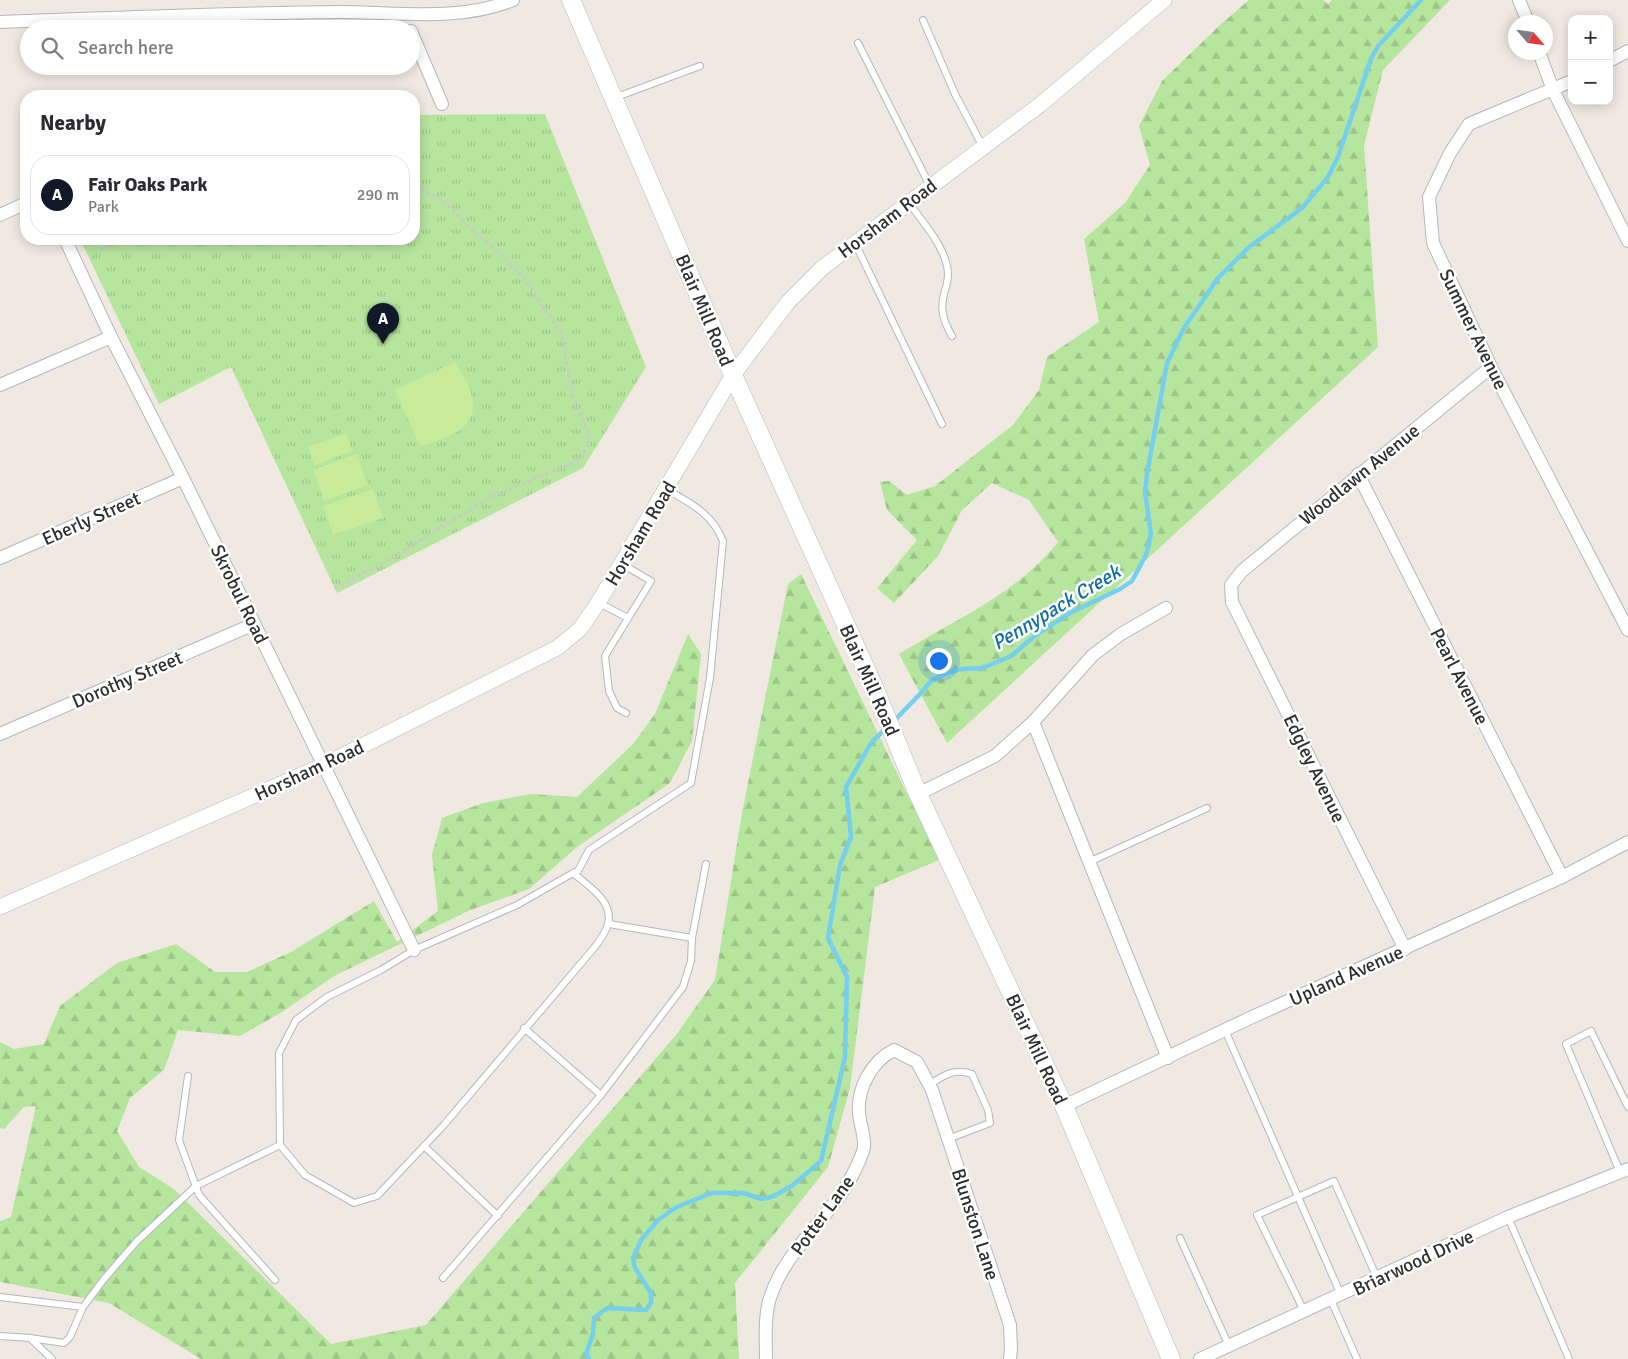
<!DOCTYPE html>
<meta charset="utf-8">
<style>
:root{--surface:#fff;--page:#f2f2f3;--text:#2b2b33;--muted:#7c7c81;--line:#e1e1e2;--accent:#111827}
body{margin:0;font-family:Signika,sans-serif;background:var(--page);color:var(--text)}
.controls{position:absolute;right:15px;top:15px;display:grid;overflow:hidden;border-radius:10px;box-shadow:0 2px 12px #0003}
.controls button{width:45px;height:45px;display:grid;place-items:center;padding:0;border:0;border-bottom:1px solid var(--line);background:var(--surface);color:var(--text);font:25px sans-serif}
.compass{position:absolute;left:1508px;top:15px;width:45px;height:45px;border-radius:50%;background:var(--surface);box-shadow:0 2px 12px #0003;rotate:118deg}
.you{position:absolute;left:938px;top:660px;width:18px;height:18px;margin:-12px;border:4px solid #fff;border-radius:50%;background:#1a73e8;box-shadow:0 0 0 8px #1a73e833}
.badge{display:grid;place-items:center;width:32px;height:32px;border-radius:50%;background:var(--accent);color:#fff;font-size:16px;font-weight:700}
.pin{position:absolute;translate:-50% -41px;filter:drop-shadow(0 1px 2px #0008)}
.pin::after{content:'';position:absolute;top:26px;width:18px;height:15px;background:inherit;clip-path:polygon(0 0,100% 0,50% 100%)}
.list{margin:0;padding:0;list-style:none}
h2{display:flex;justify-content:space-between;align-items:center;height:65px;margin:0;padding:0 20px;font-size:21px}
h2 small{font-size:16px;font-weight:400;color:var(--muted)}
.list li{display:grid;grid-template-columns:32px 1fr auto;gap:15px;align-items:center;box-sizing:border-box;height:80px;margin:0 10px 10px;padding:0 10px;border:1px solid var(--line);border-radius:20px}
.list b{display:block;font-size:19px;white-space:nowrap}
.list p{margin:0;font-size:16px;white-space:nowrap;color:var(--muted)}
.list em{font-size:16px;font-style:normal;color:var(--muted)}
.icon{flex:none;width:28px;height:28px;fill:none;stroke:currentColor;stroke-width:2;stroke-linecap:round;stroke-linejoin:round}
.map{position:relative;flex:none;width:1628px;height:1359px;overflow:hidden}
.search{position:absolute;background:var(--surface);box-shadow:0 2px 12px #0003;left:20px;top:20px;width:400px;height:55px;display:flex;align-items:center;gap:12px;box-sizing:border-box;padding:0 18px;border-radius:28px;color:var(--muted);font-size:19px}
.panel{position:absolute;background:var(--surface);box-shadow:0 2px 12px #0003;left:20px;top:90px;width:400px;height:155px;border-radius:20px}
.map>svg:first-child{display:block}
.forest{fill:url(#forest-firs)}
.park{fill:url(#park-tufts)}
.pitch{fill:#c9ec9a}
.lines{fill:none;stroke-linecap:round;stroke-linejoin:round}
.stream{stroke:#75cff0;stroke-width:4.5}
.service-casing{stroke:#b4b7c1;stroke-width:8}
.minor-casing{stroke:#b4b7c1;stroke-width:14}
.tertiary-casing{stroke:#b4b7c1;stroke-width:16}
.secondary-casing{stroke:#b4b7c1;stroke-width:19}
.path{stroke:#c9c9c9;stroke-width:2.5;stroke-dasharray:4 2.5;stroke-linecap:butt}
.service{stroke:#fff;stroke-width:6}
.minor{stroke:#fff;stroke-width:12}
.tertiary{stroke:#fff;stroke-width:15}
.secondary{stroke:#fff;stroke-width:18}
.labels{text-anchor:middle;stroke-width:5;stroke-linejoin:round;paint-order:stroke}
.street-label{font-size:19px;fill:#2e2e2e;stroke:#fff}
.water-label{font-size:20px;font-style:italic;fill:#0d6fa3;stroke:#fff}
</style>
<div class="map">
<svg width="1628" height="1359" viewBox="0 0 1628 1359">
<defs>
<pattern id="forest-firs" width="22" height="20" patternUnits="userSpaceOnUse" patternTransform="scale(1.25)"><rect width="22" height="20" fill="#b6e59e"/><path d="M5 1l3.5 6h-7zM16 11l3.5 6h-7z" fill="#9dc588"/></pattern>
<pattern id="park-tufts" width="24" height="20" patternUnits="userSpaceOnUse" patternTransform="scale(1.25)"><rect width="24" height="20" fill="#b6e59e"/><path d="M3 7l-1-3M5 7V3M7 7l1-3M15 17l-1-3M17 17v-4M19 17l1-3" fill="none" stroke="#9dc588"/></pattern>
</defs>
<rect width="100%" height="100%" fill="#efe9e1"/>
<g class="forest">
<path d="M 1249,0 L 1323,0 L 1328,4 L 1332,0 L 1450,0 L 1383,70 L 1364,145 L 1378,347 L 947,743 L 899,654 C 955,619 1016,595 1058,542 L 1029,500 L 992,483 L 962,510 L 938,556 L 894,603 L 877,588 L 917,540 L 887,510 L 880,482 L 889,481 L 907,495 L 935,486 L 1013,425 L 1039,390 L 1047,357 L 1099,322 L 1084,239 L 1125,203 L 1150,165 L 1139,126 L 1162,81 L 1220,25 Z"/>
<path d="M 801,574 L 939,860 L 875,887 L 850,1088 L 828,1167 L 735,1283 L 739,1359 L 201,1359 L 109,1303 L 0,1282 L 0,1221 L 11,1217 L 36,1106 L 24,1107 L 4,1129 L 0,1128 L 0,1042 L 14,1049 L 44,1044 L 60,1006 L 117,963 L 176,944 L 215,972 L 247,972 L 291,952 L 374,901 L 397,942 L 438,911 L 432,855 L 442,818 L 483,803 L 531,794 L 577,797 L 633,744 L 655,714 L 688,634 L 701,654 L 692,741 L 670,783 L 577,847 L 529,889 L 468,911 L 334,976 L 282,1012 L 240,1036 L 178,1030 L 164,1070 L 130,1098 L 117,1131 L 139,1167 L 174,1189 L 331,1344 L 426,1325 L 676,1035 L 715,980 L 742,813 L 788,584 Z"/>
</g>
<path class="park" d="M 545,114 L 646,367 L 583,468 L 337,593 L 231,367 L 159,404 L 80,239 L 414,239 L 414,115 Z"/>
<g class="pitch">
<path d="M 455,362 C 488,412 476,431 420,446 L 395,390 Z"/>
<path d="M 346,433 L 353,451 L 315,465 L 308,447 Z"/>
<path d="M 357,454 L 368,485 L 324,501 L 313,470 Z"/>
<path d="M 373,489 L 383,518 L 333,535 L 323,506 Z"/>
</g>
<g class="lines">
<g class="stream">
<path d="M 893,722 L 920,694 L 931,681 L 944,674 L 962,669 L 983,668 L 1011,656 L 1036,635 L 1070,613 L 1120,589 L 1132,581 L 1146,555 L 1151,534 L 1145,492 L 1147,474 L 1167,363 L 1184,328 L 1218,278 L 1248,248 L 1302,208 L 1328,177 L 1338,157 L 1371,59 L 1378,46 L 1421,0"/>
<path d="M 589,1359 L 586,1354 L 593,1334 L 594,1318 L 607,1308 L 646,1310 L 651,1303 L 651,1293 L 635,1268 L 633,1258 L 641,1240 L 658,1220 L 675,1208 L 711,1193 L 743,1193 L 762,1199 L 774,1196 L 793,1185 L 821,1161 L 845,1057 L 847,977 L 828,938 L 840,865 L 851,837 L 846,787 L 871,743 L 887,727"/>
</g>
<defs>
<g id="service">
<path d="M 923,20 L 955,94 L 983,147"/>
<path d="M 858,43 L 930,186"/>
<path d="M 614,98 L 700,66"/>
<path d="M 909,203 C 922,221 940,241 946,262 C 955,290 929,298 952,336"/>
<path d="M 855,243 L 942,424"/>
<path d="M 622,564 L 651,581 L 605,656 L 609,691 L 617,708 L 626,713"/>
<path d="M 599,603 L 628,618"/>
<path d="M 1089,862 L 1207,808"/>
<path d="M 573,873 C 588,886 614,901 608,924 C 606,933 599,941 594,948 L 443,1126 L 377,1196 L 354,1203 L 305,1175 L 280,1145 L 279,1053 L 296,1020 L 327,997 L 381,970 L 414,950 L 517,905 L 573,873 L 578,871 L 589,850 L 691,783 L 710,678 L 723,541 C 712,513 690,503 666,489"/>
<path d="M 609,924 L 692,938"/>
<path d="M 524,1028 L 601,1095"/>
<path d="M 1225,1030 L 1341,1295"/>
<path d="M 188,1076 L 179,1140 L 199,1195 L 275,1280"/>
<path d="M 929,1085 C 944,1075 954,1068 972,1074 L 988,1110 L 990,1123 L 948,1139"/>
<path d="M 424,1146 L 498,1216"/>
<path d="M 1620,1172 L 1566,1044 L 1591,1031 L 1628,1107"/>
<path d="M 1508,1217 L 1569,1359"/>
<path d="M 1180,1238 L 1229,1346"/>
<path d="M 443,1278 L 601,1095 L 683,987 L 691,961 L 692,938 L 706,864"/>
<path d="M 0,1297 L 83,1307"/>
<path d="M 1331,1300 L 1357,1359"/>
<path d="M 1304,1311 L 1257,1215 L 1334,1181 L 1377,1278"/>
<path d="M 0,1336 L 30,1338 L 52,1359"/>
<path d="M 30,1338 L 64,1343 L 70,1337 L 83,1307 L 104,1279 L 137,1241 L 196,1186 L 280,1145"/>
</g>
<g id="minor">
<path d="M 1519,0 L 1528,22"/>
<path d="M 0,22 C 113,18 227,13 341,12 C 398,12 459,22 513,0"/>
<path d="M 411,31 L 442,104"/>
<path d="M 1539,52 L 1553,90 L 1628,241"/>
<path d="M 1609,61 L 1628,51"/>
<path d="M 1572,81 L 1469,124 L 1450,153 L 1429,197 L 1433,243 L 1491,367 L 1628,630"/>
<path d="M 0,215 L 26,203"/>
<path d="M 65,239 L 111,337 L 183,478 L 414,950"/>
<path d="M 0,385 L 111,337"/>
<path d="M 1358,474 L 1562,877"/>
<path d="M 0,558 L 183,478"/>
<path d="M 1033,722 L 1168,1058"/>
<path d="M 0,734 L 254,624"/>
<path d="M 918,794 L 995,756 L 1033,722 L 1093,655 L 1121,634 L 1166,608"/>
<path d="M 1405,949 L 1232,602 L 1231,585 L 1242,571 L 1491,367"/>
<path d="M 1064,1106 L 1250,1018 L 1562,877 L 1628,842"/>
<path d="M 766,1359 C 766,1340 764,1317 770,1298 C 786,1247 834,1216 856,1168 C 858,1163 863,1154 864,1147 C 865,1137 860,1124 859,1113 C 857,1088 872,1061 894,1050 L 917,1062 L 932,1090 L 1010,1325 L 1011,1348 L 1010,1359"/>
<path d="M 1200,1359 L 1508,1217 L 1628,1169"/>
</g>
<path id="tertiary" d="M 0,907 L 324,765 L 557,648 L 580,629 L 598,603 L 733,375 L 788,302 L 822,268 L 1041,104 L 1164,0"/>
<path id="secondary" d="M 571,0 L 733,375 L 874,687 L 918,794 L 1064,1106 L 1171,1359"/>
</defs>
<use href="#service" class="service-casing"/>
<use href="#minor" class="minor-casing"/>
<use href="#tertiary" class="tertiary-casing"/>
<use href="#secondary" class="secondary-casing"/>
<g class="path">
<path d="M 100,250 L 125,239"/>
<path d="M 334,588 L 376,567 L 495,495 L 573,463 L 582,457 L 588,444 L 589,434 L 573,396 L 561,333 L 524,278 L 500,253 L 473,231 L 445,202 L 414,185"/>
</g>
<use href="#service" class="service"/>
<use href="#minor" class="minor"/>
<use href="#tertiary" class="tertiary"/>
<use href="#secondary" class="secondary"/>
</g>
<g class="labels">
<g class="street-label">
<text transform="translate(887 218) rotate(-37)" y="7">Horsham Road</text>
<text transform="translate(705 310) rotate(67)" y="7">Blair Mill Road</text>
<text transform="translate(1474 329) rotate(64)" y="7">Summer Avenue</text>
<text transform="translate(1359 474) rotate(-39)" y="7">Woodlawn Avenue</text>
<text transform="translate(91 518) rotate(-24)" y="7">Eberly Street</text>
<text transform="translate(640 533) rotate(-59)" y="7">Horsham Road</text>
<text transform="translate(240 594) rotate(64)" y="7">Skrobul Road</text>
<text transform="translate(1460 676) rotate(63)" y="7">Pearl Avenue</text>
<text transform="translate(127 679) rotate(-23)" y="7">Dorothy Street</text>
<text transform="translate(870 680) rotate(66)" y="7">Blair Mill Road</text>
<text transform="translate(1315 768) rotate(64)" y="7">Edgley Avenue</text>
<text transform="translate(309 770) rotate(-25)" y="7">Horsham Road</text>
<text transform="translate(1346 975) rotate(-24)" y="7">Upland Avenue</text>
<text transform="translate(1037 1049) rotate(65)" y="7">Blair Mill Road</text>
<text transform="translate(822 1215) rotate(-54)" y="7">Potter Lane</text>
<text transform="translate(976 1224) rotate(72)" y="7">Blunston Lane</text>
<text transform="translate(1413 1262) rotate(-25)" y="7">Briarwood Drive</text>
</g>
<g class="water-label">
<text transform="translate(1056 607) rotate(-31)" y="7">Pennypack Creek</text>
</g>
</g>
</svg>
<div class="controls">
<button>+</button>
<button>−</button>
</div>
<svg class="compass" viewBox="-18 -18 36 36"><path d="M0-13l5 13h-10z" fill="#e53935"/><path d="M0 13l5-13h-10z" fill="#7c7c81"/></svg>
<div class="you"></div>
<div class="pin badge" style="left:383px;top:344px">A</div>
<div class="search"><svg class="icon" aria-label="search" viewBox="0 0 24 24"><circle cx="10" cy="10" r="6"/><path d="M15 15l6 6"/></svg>Search here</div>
<section class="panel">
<h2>Nearby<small></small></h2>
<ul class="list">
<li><span class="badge">A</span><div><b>Fair Oaks Park</b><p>Park</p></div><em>290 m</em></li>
</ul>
</section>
</div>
